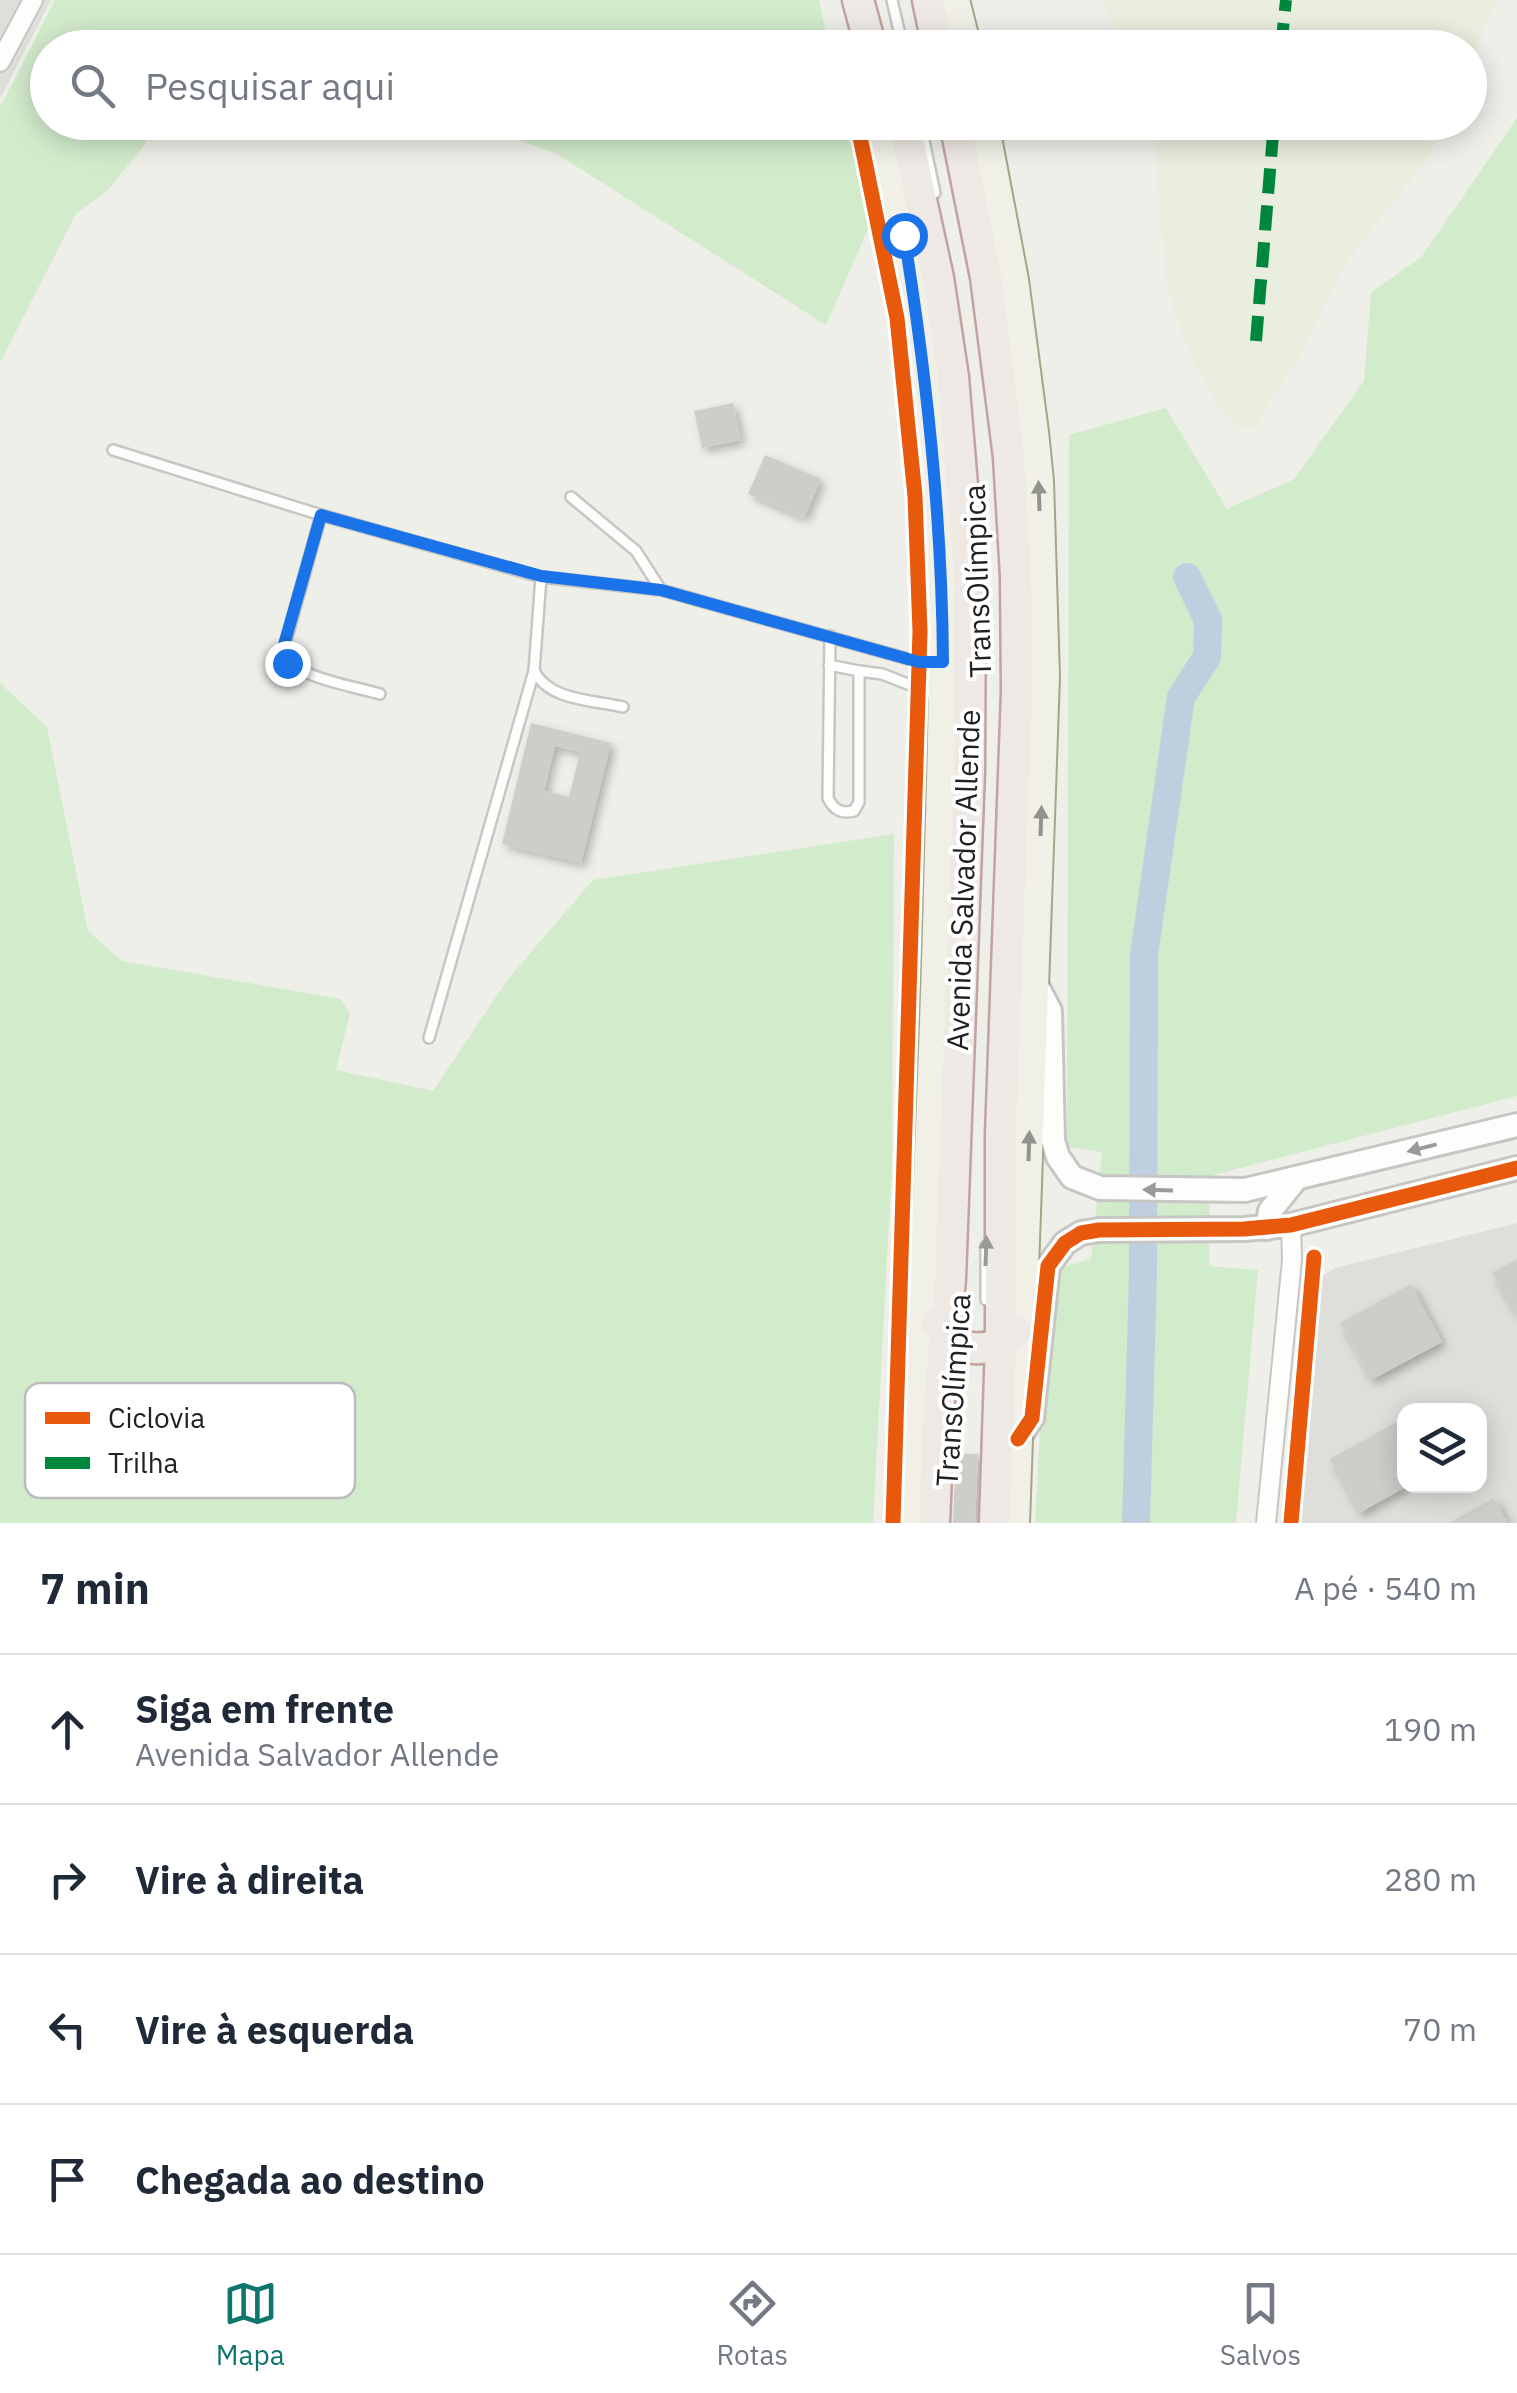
<!DOCTYPE html>
<html lang="pt">
<meta charset="utf-8">
<style>
:root{--surface:#fff;--page:#f2f2f3;--text:#1f2937;--muted:#747a83;--line:#e0e1e3;--accent:#0f766e}
body{margin:0;font-family:"IBM Plex Sans",sans-serif;background:var(--page);color:var(--text)}
.controls{position:absolute;right:30px;bottom:30px;display:grid;overflow:hidden;border-radius:20px;box-shadow:0 5px 25px #0003}
.controls button{width:90px;height:90px;display:grid;place-items:center;padding:0;border:0;border-bottom:2px solid var(--line);background:var(--surface);color:var(--text);font:50px sans-serif}
.stop{position:absolute;width:30px;height:30px;margin:-22px;border:8px solid #1a73e8;border-radius:50%;background:#fff}
.stop.end{background:#1a73e8;border-color:#fff;box-shadow:0 2px 10px #0008}
.list{margin:0;padding:0;list-style:none}
h2{display:flex;justify-content:space-between;align-items:center;height:130px;margin:0;padding:0 40px;font-size:42px}
h2 small{font-size:32px;font-weight:400;color:var(--muted)}
.list li{display:grid;grid-template-columns:65px 1fr auto;gap:30px;align-items:center;box-sizing:border-box;height:150px;padding:0 40px;border-top:2px solid var(--line)}
.list b{display:block;font-size:38px;white-space:nowrap}
.list p{margin:0;font-size:32px;white-space:nowrap;color:var(--muted)}
.list em{font-size:32px;font-style:normal;color:var(--muted)}
.icon{flex:none;width:55px;height:55px;fill:none;stroke:currentColor;stroke-width:2;stroke-linecap:round;stroke-linejoin:round}
.map{position:relative;flex:none;width:1517px;height:1523px;overflow:hidden}
.search{position:absolute;background:var(--surface);box-shadow:0 5px 25px #0003;left:30px;right:30px;top:30px;height:110px;display:flex;align-items:center;gap:25px;box-sizing:border-box;padding:0 35px;border-radius:55px;color:var(--muted);font-size:38px}
.sheet{height:730px;background:var(--surface)}
nav{display:flex;justify-content:space-around;align-items:center;box-sizing:border-box;height:140px;border-top:2px solid var(--line);background:var(--surface);font-size:28px;color:var(--muted)}
nav a{display:grid;justify-items:center;gap:5px}
nav .on{color:var(--accent)}
.map>svg:first-child{display:block}
.residential{fill:#dededb;fill-rule:evenodd}
.farmland{fill:#e9eede}
.grass{fill:#d2ebcb}
.lines{fill:none;stroke-linecap:round;stroke-linejoin:round}
.river{stroke:#bfcfe0;stroke-width:28}
.building{fill:#cdcdc9;fill-rule:evenodd;filter:url(#shadow)}
.service-casing{stroke:#c6c6c4;stroke-width:14}
.minor-casing{stroke:#c6c6c4;stroke-width:22}
.tertiary-casing{stroke:#c6c6c4;stroke-width:28}
.primary-casing{stroke:#a5a587;stroke-width:32}
.trunk-casing{stroke:#c2a3a1;stroke-width:35}
.service{stroke:#fdfdfc;stroke-width:9}
.minor{stroke:#fdfdfc;stroke-width:18}
.tertiary{stroke:#fdfdfc;stroke-width:22}
.primary{stroke:#f1f0e7;stroke-width:28}
.trunk{stroke:#eee9e4;stroke-width:30}
.quiet{stroke:#00873e;stroke-width:12;stroke-dasharray:25 12;stroke-linecap:butt}
.cycleway-casing{stroke:#fff;stroke-width:21}
.cycleway{stroke:#e8590c;stroke-width:15}
.oneway{fill:#93938e}
.oneway2{fill:#9a9a99}
.route{stroke:#1a73e8;stroke-width:12}
.labels{text-anchor:middle;stroke-width:8;stroke-linejoin:round;paint-order:stroke}
.street-label{font-size:30px;fill:#212121;stroke:#fff}
.key{fill:#fff;stroke:#bcbcbc;stroke-width:2.5}
.key-label{font-size:28px;fill:#212121}
</style>
<div class="map">
<svg width="1517" height="1523" viewBox="0 0 1517 1523">
<defs>
<filter id="shadow"><feDropShadow dx="4.5" dy="4.5" stdDeviation="5" flood-color="#0004"/></filter>
</defs>
<rect width="100%" height="100%" fill="#efefea"/>
<g class="residential">
<path d="M 0,0 L 51,0 L 0,99 Z"/>
<path d="M 1517,1223 L 1517,1523 L 1296,1523 L 1317,1286 L 1321,1277 L 1335,1268 ZM 1404,1410 L 1480,1410 L 1480,1486 L 1404,1486 Z"/>
</g>
<g class="farmland">
<path d="M 1101,0 L 1496,0 L 1470,60 L 1470,48 L 1123,47 Z"/>
<path d="M 1152,123 L 1443,123 L 1427,159 L 1341,270 L 1299,358 L 1271,399 L 1258,427 L 1239,428 L 1220,408 L 1194,364 L 1174,313 L 1166,276 Z"/>
</g>
<g class="grass">
<path d="M 55,0 L 819,0 L 829,47 L 269,48 L 233,34 L 222,47 L 48,48 L 48,122 L 162,123 L 108,190 L 76,214 L 0,363 L 0,107 Z"/>
<path d="M 1517,118 L 1517,1096 L 1210,1176 L 1209,1266 L 1258,1270 L 1236,1523 L 1035,1523 L 1048,1283 L 1062,1267 L 1091,1259 L 1102,1152 L 1067,1147 L 1069,435 L 1166,408 L 1227,509 L 1294,479 L 1364,381 L 1371,293 L 1422,256 Z"/>
<path d="M 473,123 L 846,123 L 869,227 L 826,325 L 557,154 Z"/>
<path d="M 0,683 L 47,727 L 88,931 L 122,961 L 341,999 L 350,1014 L 336,1070 L 433,1091 L 508,979 L 593,880 L 894,834 L 892,1165 L 873,1523 L 0,1523 Z"/>
</g>
<g class="lines">
<path class="river" d="M 1136,1523 L 1143,1273 L 1144,955 L 1181,697 L 1207,657 L 1208,620 L 1187,577"/>
</g>
<g class="building">
<path d="M 733,403 L 741,440 L 702,448 L 694,411 Z"/>
<path d="M 765,455 L 821,479 L 804,518 L 748,494 Z"/>
<path d="M 531,723 L 611,743 L 581,863 L 502,844 ZM 555,746 L 580,752 L 569,797 L 544,791 Z"/>
<path d="M 1517,1259 L 1517,1318 L 1492,1273 Z"/>
<path d="M 1411,1284 L 1442,1342 L 1371,1380 L 1340,1323 Z"/>
<path d="M 1397,1422 L 1404,1435 L 1404,1488 L 1359,1513 L 1330,1459 Z"/>
<path d="M 956,1454 L 978,1454 L 975,1523 L 953,1523 Z"/>
<path d="M 1494,1498 L 1508,1523 L 1449,1523 Z"/>
</g>
<g class="lines">
<defs>
<g id="service">
<path d="M 892,0 L 903,48"/>
<path d="M 920,122 L 935,193"/>
<path d="M 113,450 L 321,515 L 541,577 L 661,590 L 919,662 L 940,662"/>
<path d="M 571,497 L 636,551 L 661,590"/>
<path d="M 321,515 L 283,652 C 293,678 354,686 380,694"/>
<path d="M 541,577 L 534,671 C 550,701 592,700 623,707"/>
<path d="M 829,665 L 859,671 L 859,802 L 854,811 C 841,814 834,810 828,798 L 830,636"/>
<path d="M 859,671 L 882,674 L 936,695"/>
<path d="M 429,1038 L 534,671"/>
<path d="M 986,1300 L 986,1246"/>
</g>
<g id="minor">
<path d="M 0,62 L 33,0"/>
<path d="M 1266,1523 L 1292,1260 L 1291,1225"/>
</g>
<g id="tertiary">
<path d="M 1036,984 L 1050,1011 L 1053,1141 L 1058,1157 L 1072,1177 L 1100,1188 L 1245,1190 L 1517,1125"/>
<path d="M 1267,1228 L 1270,1211 L 1295,1180"/>
<path d="M 1018,1439 L 1032,1418 L 1048,1266 L 1065,1243 L 1081,1233 L 1099,1230 L 1244,1229 L 1291,1225 L 1517,1168"/>
</g>
<g id="primary">
<path d="M 955,0 L 967,48"/>
<path d="M 879,122 C 911,263 934,405 940,548 C 946,662 941,775 938,889 C 933,1100 922,1311 913,1523"/>
<path d="M 984,122 L 1014,280 L 1034,432 L 1039,481 L 1045,677 L 1015,1523"/>
</g>
<g id="trunk">
<path d="M 858,0 L 871,48"/>
<path d="M 928,0 L 938,48"/>
<path d="M 904,122 L 938,278 L 953,377 L 970,582 L 969,770 L 950,1279 L 939,1401 L 934,1523"/>
<path d="M 955,122 L 986,277 L 1009,457 L 1016,576 L 1017,692 L 1001,1134 L 1001,1344 L 995,1523"/>
<path d="M 937,1323 C 956,1354 990,1356 1016,1332"/>
</g>
</defs>
<use href="#service" class="service-casing"/>
<use href="#minor" class="minor-casing"/>
<use href="#tertiary" class="tertiary-casing"/>
<use href="#primary" class="primary-casing"/>
<use href="#trunk" class="trunk-casing"/>
<use href="#service" class="service"/>
<use href="#minor" class="minor"/>
<use href="#tertiary" class="tertiary"/>
<use href="#primary" class="primary"/>
<use href="#trunk" class="trunk"/>
<g class="quiet">
<path d="M 1281,48 L 1286,0"/>
<path d="M 1256,341 L 1274,122"/>
</g>
<defs>
<g id="cycleway">
<path d="M 857,122 L 897,318 L 915,496 L 920,631 L 893,1523"/>
<path d="M 1018,1439 L 1032,1418 L 1048,1266 L 1065,1243 L 1081,1233 L 1099,1230 L 1244,1229 L 1291,1225 L 1517,1168"/>
<path d="M 1291,1523 L 1314,1257"/>
</g>
</defs>
<use href="#cycleway" class="cycleway-casing"/>
<use href="#cycleway" class="cycleway"/>
</g>
<defs><path id="oneway-solid" d="M-6-.8H1V-3.2L6.5 0L1 3.2V.8H-6Z" transform="scale(2.5)"/></defs>
<g class="oneway">
<use href="#oneway-solid" transform="translate(1039 496) rotate(-92)"/>
<use href="#oneway-solid" transform="translate(1041 821) rotate(-88)"/>
<use href="#oneway-solid" transform="translate(1029 1146) rotate(-88)"/>
</g>
<g class="oneway2">
<use href="#oneway-solid" transform="translate(1422 1148) rotate(166)"/>
<use href="#oneway-solid" transform="translate(1158 1190) rotate(-178)"/>
<use href="#oneway-solid" transform="translate(986 1251) rotate(-88)"/>
</g>
<g class="lines">
<path class="route" d="M 287,663 L 282,652 L 321,515 L 541,576 L 661,590 L 919,662 L 943,662 C 942,518 927,377 904,235"/>
</g>
<g class="labels">
<g class="street-label">
<text transform="translate(978 581) rotate(-92)" y="10">TransOlímpica</text>
<text transform="translate(964 880) rotate(-88)" y="10">Avenida Salvador Allende</text>
<text transform="translate(954 1390) rotate(-86)" y="10">TransOlímpica</text>
</g>
</g>
<rect x="25" y="1383" width="330" height="115" rx="15" class="key"/>
<rect x="45" y="1412" width="45" height="12" fill="#e8590c"/>
<rect x="45" y="1457" width="45" height="12" fill="#00873e"/>
<g class="key-label">
<text x="108" y="1428">Ciclovia</text>
<text x="108" y="1473">Trilha</text>
</g>
</svg>
<div class="controls">
<button><svg class="icon" aria-label="layers" viewBox="0 0 24 24"><path d="M12 4l9 5-9 5-9-5zM3 14l9 5 9-5"/></svg></button>
</div>
<div class="stop" style="left:904px;top:235px"></div>
<div class="stop end" style="left:287px;top:663px"></div>
<div class="search"><svg class="icon" aria-label="search" viewBox="0 0 24 24"><circle cx="10" cy="10" r="6"/><path d="M15 15l6 6"/></svg>Pesquisar aqui</div>
</div>
<section class="sheet">
<h2>7 min<small>A pé · 540 m</small></h2>
<ul class="list">
<li><svg class="icon" aria-label="ahead" viewBox="0 0 24 24"><path d="M12 20V5M6 11l6-6 6 6"/></svg><div><b>Siga em frente</b><p>Avenida Salvador Allende</p></div><em>190 m</em></li>
<li><svg class="icon" aria-label="right" viewBox="0 0 24 24"><path d="M7 20v-9h11M14 6l5 5-5 5"/></svg><div><b>Vire à direita</b></div><em>280 m</em></li>
<li><svg class="icon" aria-label="left" viewBox="0 0 24 24"><path d="M17 20v-9H6M10 6l-5 5 5 5"/></svg><div><b>Vire à esquerda</b></div><em>70 m</em></li>
<li><svg class="icon" aria-label="arrive" viewBox="0 0 24 24"><path d="M6 21V4h12l-3 4 3 4H6"/></svg><div><b>Chegada ao destino</b></div></li>
</ul>
</section>
<nav>
<a class="on"><svg class="icon" aria-label="map" viewBox="0 0 24 24"><path d="M3 6l6-2 6 2 6-2v14l-6 2-6-2-6 2zM9 4v14M15 6v14"/></svg>Mapa</a>
<a><svg class="icon" aria-label="directions" viewBox="0 0 24 24"><path d="M12 3l9 9-9 9-9-9zM9 14v-3h6M13 9l2 2-2 2"/></svg>Rotas</a>
<a><svg class="icon" aria-label="saved" viewBox="0 0 24 24"><path d="M7 4h10v16l-5-4-5 4z"/></svg>Salvos</a>
</nav>
